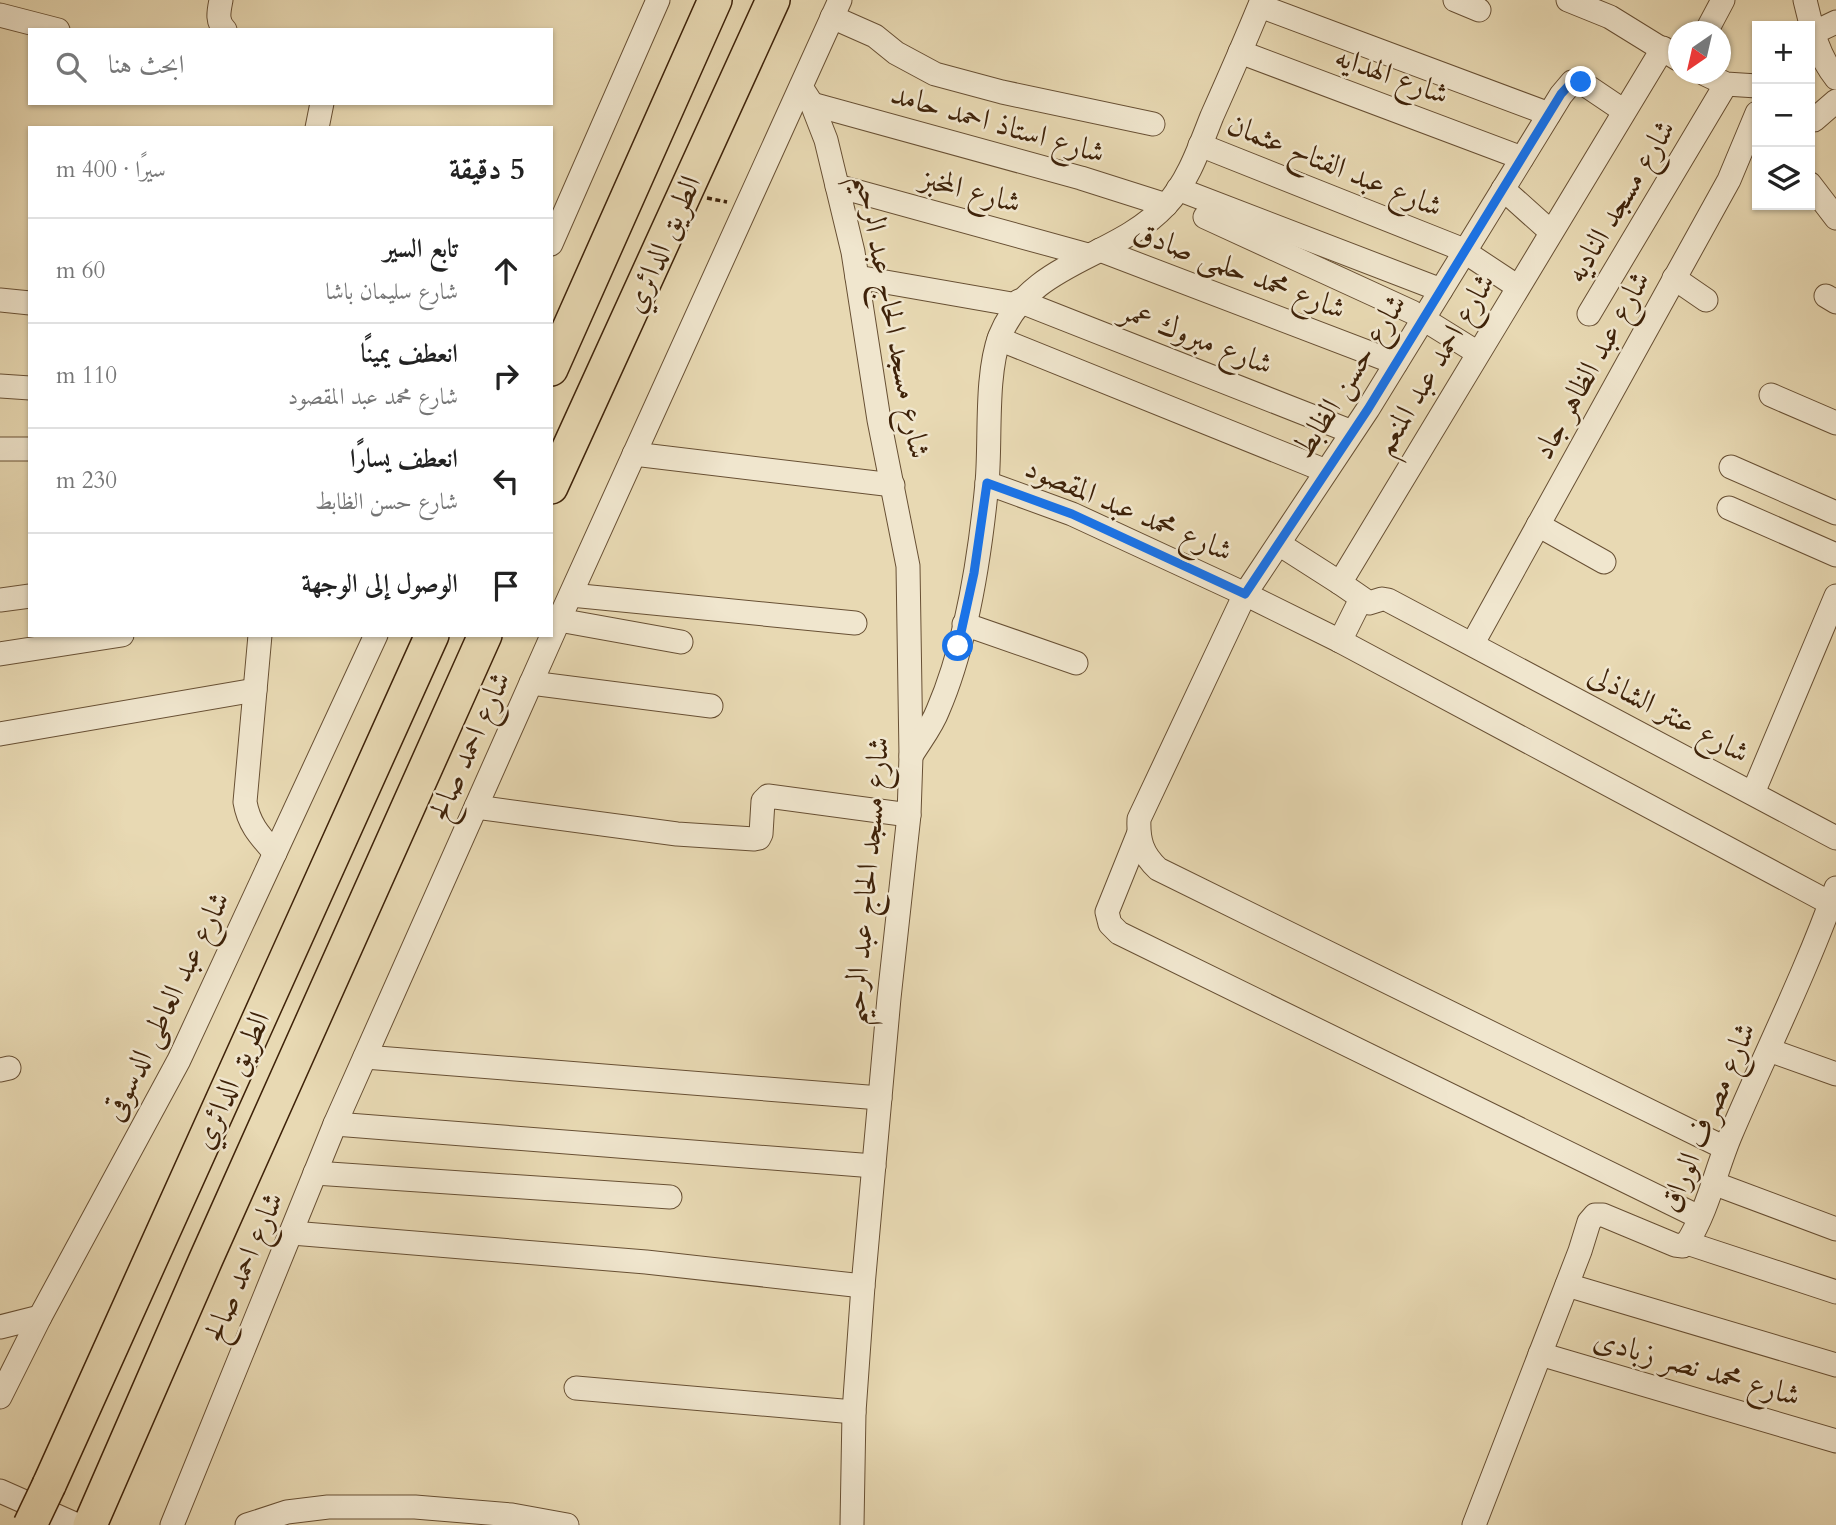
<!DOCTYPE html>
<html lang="ar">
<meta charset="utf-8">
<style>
:root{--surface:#fff;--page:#f6f6f6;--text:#222;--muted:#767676;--line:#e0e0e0}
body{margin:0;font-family:Cardo,Amiri,serif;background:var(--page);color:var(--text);direction:rtl}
.controls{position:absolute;right:21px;top:21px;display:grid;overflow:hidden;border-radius:0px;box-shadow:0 2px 5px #0004}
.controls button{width:63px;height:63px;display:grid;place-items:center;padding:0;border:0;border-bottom:2px solid var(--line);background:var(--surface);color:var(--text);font:35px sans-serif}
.compass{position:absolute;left:1668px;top:21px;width:63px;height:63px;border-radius:50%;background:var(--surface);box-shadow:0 2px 5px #0004;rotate:214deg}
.stop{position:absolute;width:21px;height:21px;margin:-16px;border:5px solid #1a73e8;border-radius:50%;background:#fff}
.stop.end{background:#1a73e8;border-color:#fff;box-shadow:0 2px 7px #0008}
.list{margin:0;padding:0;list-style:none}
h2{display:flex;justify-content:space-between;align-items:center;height:91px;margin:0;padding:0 28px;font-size:30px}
h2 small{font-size:23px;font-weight:400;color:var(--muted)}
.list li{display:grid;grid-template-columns:46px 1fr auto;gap:21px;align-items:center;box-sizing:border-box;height:105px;padding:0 28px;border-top:2px solid var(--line)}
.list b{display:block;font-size:26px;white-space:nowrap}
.list p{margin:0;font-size:23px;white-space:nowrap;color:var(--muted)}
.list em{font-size:23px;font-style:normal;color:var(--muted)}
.icon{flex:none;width:38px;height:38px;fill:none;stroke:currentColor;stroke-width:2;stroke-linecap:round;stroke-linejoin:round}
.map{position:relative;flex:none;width:1836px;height:1525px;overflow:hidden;direction:ltr}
.search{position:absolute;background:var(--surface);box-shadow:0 2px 5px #0004;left:28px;top:28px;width:525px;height:77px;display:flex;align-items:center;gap:18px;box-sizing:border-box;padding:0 24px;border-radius:0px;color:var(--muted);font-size:26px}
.panel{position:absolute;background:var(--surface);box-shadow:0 2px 5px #0004;left:28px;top:126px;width:525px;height:511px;border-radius:0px;direction:rtl}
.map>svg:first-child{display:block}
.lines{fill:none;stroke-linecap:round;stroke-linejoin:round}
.minor-casing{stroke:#685034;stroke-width:25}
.highway-casing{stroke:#3e2209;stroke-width:36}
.path{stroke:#3e2209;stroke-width:3.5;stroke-dasharray:5 3.5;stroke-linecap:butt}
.minor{stroke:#f0e6ce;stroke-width:23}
.highway{stroke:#e8d9b3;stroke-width:33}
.highway-bridge-casing{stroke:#3e2209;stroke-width:36;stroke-linecap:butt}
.highway-bridge{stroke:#e8d9b3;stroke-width:33}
.route{stroke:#1a73e8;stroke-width:9}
.labels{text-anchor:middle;stroke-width:5;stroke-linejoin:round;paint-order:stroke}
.street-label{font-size:30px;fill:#3e2209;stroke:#f0e6ce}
</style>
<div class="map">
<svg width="1836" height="1525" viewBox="0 0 1836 1525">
<rect width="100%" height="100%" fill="#e8d9b3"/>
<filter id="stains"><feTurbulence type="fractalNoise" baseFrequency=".00286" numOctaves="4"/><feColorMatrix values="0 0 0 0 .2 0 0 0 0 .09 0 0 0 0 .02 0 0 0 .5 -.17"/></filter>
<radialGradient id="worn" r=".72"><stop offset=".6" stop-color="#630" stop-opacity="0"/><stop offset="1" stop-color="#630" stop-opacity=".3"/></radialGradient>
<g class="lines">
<defs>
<g id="minor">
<path d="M 221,0 C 219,11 216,21 225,30"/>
<path d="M 1455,0 L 1479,10"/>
<path d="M 1568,0 L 1610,17 L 1678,59"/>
<path d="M 1805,0 C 1812,29 1817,54 1836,78"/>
<path d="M 1260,6 L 1549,114"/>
<path d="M 0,15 L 58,30"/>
<path d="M 832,17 L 875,36 L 896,53 L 935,74 L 1002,92 L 1153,124"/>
<path d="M 1706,32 L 1723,0"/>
<path d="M 1813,33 L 1836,22"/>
<path d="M 1663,48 L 1340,583 L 1369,603 L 1382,599 L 1388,600 L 1836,838"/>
<path d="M 1240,52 L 1522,158"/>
<path d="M 1705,74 L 1726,84 L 1757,86"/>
<path d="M 801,87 L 812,104 L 826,140 L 853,252 L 879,420 L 908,566 L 911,756 L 909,815 L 889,998 L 863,1286 L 854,1412 L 852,1525"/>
<path d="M 812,104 L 1081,178 L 1166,205"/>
<path d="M 1624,111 L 1581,82 L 1572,82 L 1561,95 L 1368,409 L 1245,594 L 1139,819 C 1138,840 1142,854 1158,869 L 1725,1148"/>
<path d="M 1814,120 L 1836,101"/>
<path d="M 317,128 L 322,103"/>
<path d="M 1200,145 L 1459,248 L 1518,287"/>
<path d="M 1810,184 L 1836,218"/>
<path d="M 837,186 L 1088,255"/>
<path d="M 1178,189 L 1441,290"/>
<path d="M 1503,189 L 1551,232"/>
<path d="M 1205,217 L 1412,312 L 1478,353"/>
<path d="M 551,244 L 658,0"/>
<path d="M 1100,250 L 1396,363"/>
<path d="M 857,277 L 1017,305"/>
<path d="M 1674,278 L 1706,300"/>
<path d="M 1826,296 L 1836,302"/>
<path d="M 0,300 L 30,303"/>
<path d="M 1019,301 L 1352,432"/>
<path d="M 1589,314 L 1726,84"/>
<path d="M 999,339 L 1326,471"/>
<path d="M 0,386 L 30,388"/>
<path d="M 1771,395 L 1836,423"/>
<path d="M 0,449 L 30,449"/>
<path d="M 634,454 L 893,485"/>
<path d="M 1731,467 L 1836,513"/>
<path d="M 987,483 L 1072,514 L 1245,594 L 1340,641 L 1830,903"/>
<path d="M 1729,508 L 1836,555"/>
<path d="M 1538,525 L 1604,562"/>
<path d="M 1279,544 L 1340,583"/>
<path d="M 571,595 L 855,623"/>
<path d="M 0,600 L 30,596"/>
<path d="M 559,620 L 681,642"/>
<path d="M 964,624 L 1076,663"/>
<path d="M 260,635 L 245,802 C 249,825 260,836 275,853"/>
<path d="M 1340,641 L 1361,599"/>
<path d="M 1473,643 L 1729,180 L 1757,113"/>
<path d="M 0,654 L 122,635"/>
<path d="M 531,683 L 711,706"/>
<path d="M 0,734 L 255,690"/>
<path d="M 911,756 C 920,741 932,726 938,710 C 967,643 980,556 987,483 C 991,441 985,376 1000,336 C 1031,260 1115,260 1166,205 C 1188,182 1200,146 1212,116 C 1229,78 1246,39 1262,0"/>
<path d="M 1753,793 L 1836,596"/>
<path d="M 476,807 L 677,834 L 754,839 L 759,838 L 761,834 L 763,801 L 768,796 L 909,815"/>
<path d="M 1138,835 L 1107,912 L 1110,924 L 1119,933 L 1699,1217"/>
<path d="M 1769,1050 L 1836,1074"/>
<path d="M 365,1057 L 880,1098"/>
<path d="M 0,1070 L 9,1068"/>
<path d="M 335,1124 L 874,1166"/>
<path d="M 315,1173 L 670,1197"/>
<path d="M 1713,1183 L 1836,1229"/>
<path d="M 292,1233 L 646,1262 L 863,1286"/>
<path d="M 1687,1243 L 1836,1292"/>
<path d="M 1567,1285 L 1836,1365"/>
<path d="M 0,1327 L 40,1317"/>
<path d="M 1540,1354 L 1836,1441"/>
<path d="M 576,1388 L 854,1412"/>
<path d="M 0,1397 L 40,1317 L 179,1060 L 376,635"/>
<path d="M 0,1491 L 77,1525"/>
<path d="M 172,1525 L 335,1124 L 559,620 L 840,0"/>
<path d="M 247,1525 L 287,1512 L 328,1507 L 415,1507 L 512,1515 L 567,1525"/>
<path d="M 1474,1525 L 1580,1251 L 1589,1222 L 1595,1215 L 1603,1215 L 1675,1245 L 1683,1246 L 1687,1243 C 1708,1210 1716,1169 1731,1134 C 1766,1052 1806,972 1836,888"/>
</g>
<g id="highway">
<path d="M 551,369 L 715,0"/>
<path d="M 551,487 L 773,0"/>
<path d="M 49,1485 L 432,635"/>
<path d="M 90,1525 L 206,1259 L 485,635"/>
</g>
</defs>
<use href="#minor" class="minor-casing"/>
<use href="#highway" class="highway-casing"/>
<path class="path" d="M 707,198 L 727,202"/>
<use href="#minor" class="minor"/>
<use href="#highway" class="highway"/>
<defs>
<path id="highway-bridge" d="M 30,1525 L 49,1485"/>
</defs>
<use href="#highway-bridge" class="highway-bridge-casing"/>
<use href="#highway-bridge" class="highway-bridge"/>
</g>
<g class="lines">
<path class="route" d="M 958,646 L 974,573 L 987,483 L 1072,514 L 1245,594 L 1368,409 L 1561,94 L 1572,82 L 1581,82"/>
</g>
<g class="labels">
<g class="street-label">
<text transform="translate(1392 75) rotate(20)" y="10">شارع الهدايه</text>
<text transform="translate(998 123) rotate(16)" y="10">شارع استاذ احمد حامد</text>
<text transform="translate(1335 165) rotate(22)" y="10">شارع عبد الفتاح عثمان</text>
<text transform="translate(971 190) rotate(15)" y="10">شارع المخبز</text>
<text transform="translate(1620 201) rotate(-59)" y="10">شارع مسجد الناديه</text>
<text transform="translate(662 244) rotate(-66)" y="10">الطريق الدائري</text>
<text transform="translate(1240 270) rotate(21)" y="10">شارع محمد حلمى صادق</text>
<text transform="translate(893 316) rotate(79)" y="10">شارع مسجد الحاج عبد الرحيم</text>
<text transform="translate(1197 337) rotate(21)" y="10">شارع مبروك عمر</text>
<text transform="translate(1434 364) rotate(-59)" y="10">شارع احمد عبد المنعم</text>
<text transform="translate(1591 365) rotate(-61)" y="10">شارع عبد الظاهر جاد</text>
<text transform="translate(1349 376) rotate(-58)" y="10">شارع حسن الظابط</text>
<text transform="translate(1129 509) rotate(23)" y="10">شارع محمد عبد المقصود</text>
<text transform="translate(1669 713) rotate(28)" y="10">شارع عنتر الشاذلى</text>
<text transform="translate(469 746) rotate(-66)" y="10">شارع احمد صالح</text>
<text transform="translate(866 881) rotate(-85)" y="10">شارع مسجد الحاج عبد الرحيم</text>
<text transform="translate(166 1006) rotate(-64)" y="10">شارع عبد العاطى الدسوقى</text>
<text transform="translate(231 1080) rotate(-66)" y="10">الطريق الدائري</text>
<text transform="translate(1707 1117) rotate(-67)" y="10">شارع مصرف الوراق</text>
<text transform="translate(243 1267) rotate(-67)" y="10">شارع احمد صالح</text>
<text transform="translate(1697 1367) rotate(16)" y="10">شارع محمد نصر زبادى</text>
</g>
</g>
<rect width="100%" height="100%" filter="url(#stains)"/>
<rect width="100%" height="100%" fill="url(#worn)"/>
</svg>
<div class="controls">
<button>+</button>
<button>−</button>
<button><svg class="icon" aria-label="layers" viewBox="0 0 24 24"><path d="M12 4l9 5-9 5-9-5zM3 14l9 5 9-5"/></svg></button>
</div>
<svg class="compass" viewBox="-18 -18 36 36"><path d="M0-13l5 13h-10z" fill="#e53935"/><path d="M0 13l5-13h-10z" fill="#767676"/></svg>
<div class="stop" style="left:958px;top:646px"></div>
<div class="stop end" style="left:1581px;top:82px"></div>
<div class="search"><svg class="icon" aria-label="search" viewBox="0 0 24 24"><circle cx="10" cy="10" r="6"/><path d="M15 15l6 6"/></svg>ابحث هنا</div>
<section class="panel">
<h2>5 دقيقة<small>سيرًا · 400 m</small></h2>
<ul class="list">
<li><svg class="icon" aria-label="ahead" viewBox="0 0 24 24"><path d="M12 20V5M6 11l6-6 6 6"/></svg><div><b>تابع السير</b><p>شارع سليمان باشا</p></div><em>60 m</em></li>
<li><svg class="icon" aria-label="right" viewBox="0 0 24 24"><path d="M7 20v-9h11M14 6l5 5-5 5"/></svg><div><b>انعطف يمينًا</b><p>شارع محمد عبد المقصود</p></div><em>110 m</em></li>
<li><svg class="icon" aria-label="left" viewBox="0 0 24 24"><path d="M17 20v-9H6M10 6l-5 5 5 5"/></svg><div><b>انعطف يسارًا</b><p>شارع حسن الظابط</p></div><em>230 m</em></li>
<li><svg class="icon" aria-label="arrive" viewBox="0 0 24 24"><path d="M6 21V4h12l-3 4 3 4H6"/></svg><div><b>الوصول إلى الوجهة</b></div></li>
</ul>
</section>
</div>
